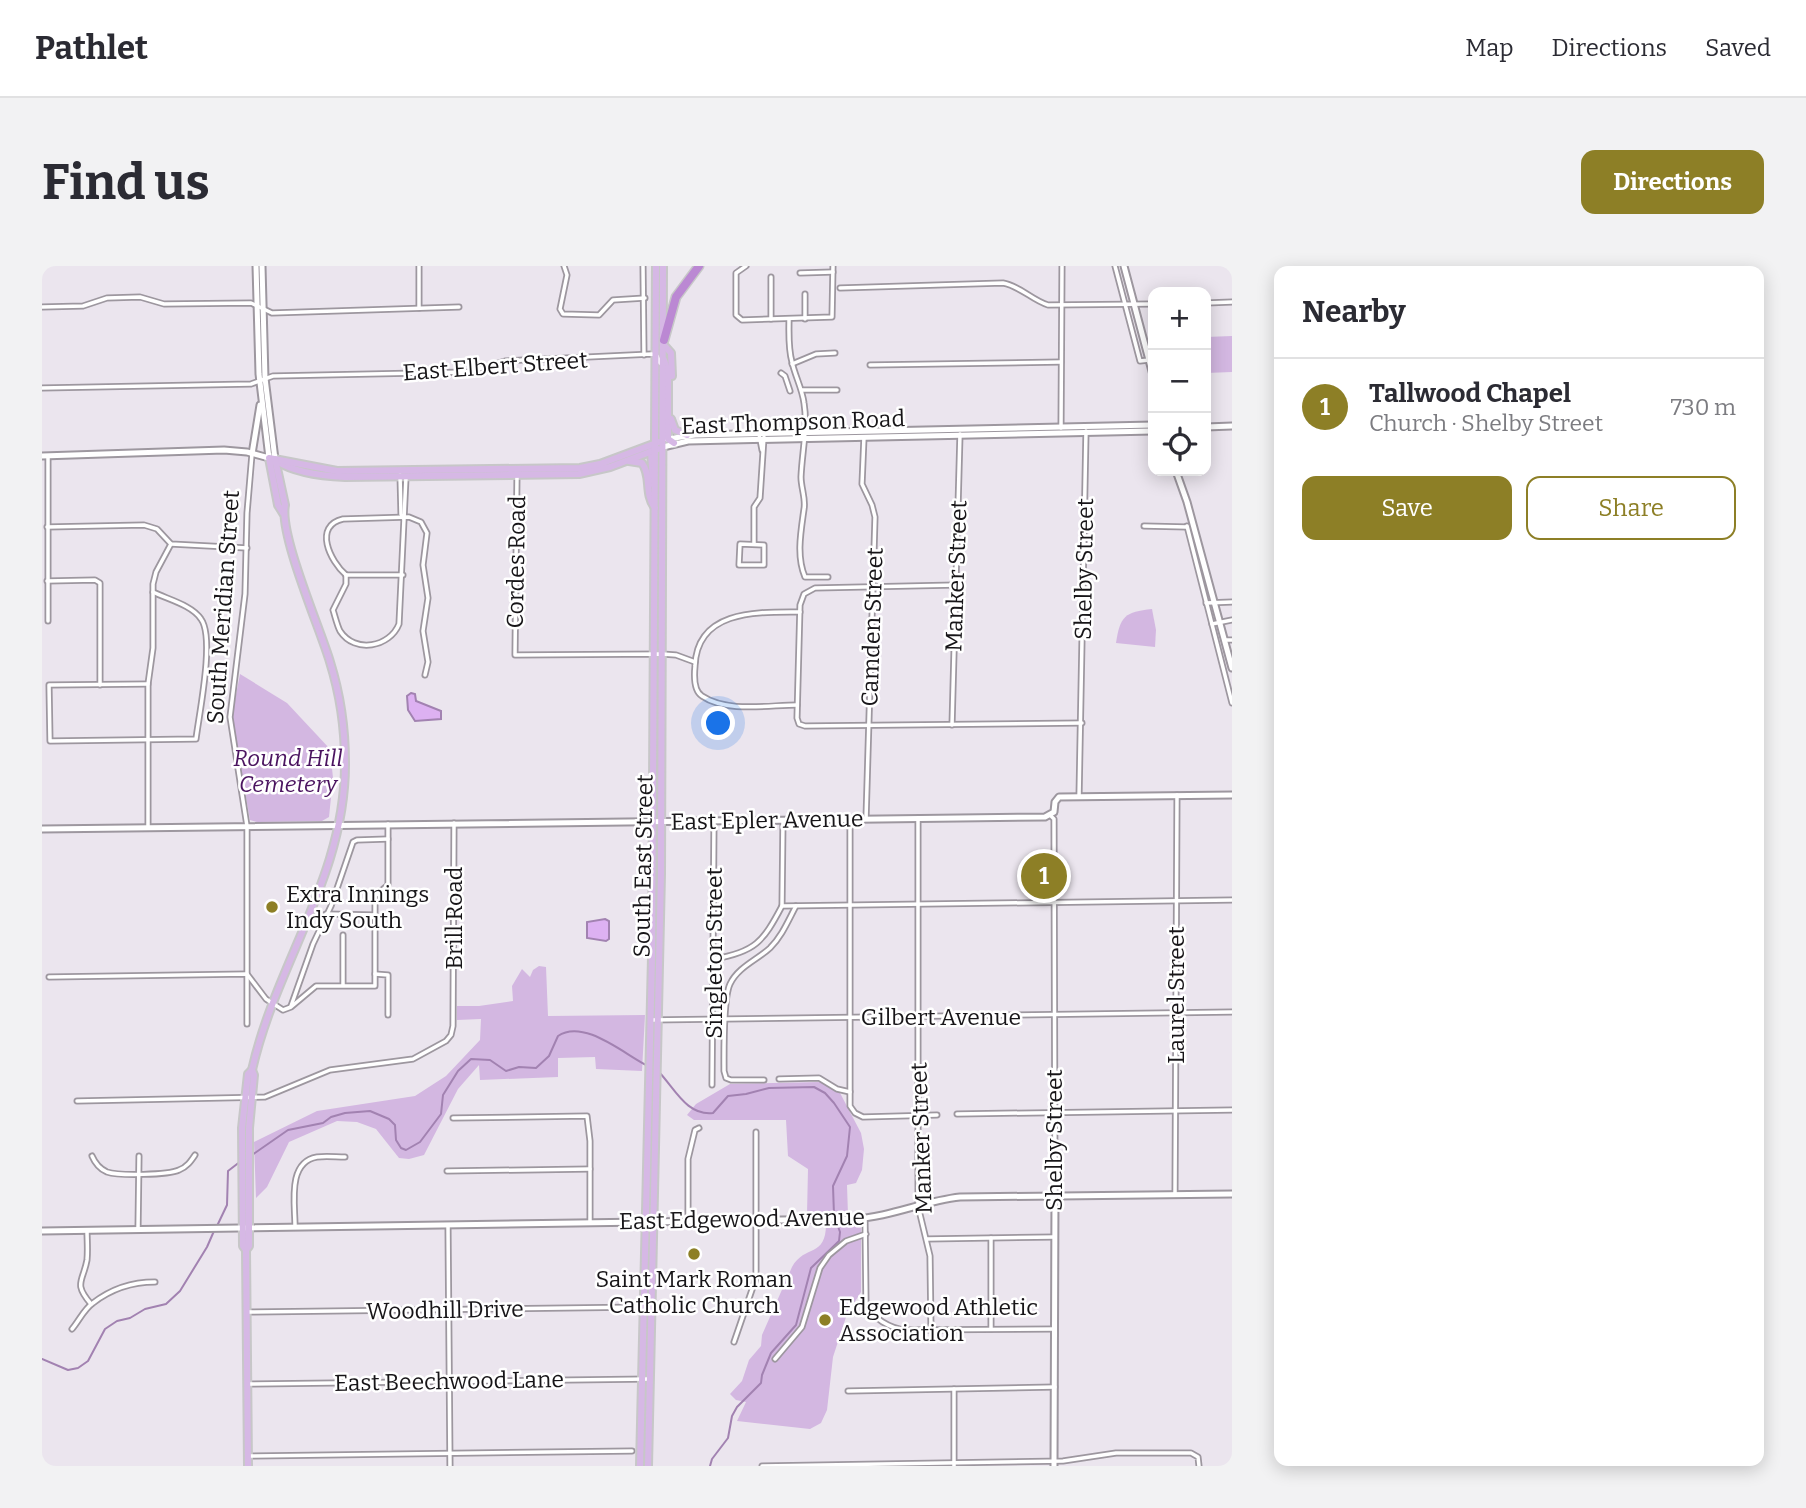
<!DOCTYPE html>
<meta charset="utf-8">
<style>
:root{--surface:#fff;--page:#f2f2f3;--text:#2b2b33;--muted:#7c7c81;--line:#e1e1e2;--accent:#8d7f26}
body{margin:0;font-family:Bitter,serif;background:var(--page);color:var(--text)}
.controls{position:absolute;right:21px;top:21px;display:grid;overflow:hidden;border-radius:14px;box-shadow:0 4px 18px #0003}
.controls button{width:63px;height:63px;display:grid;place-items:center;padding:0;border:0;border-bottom:2px solid var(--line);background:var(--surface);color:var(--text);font:35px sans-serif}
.you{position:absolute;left:677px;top:458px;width:24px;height:24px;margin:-18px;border:5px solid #fff;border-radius:50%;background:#1a73e8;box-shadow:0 0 0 10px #1a73e833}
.badge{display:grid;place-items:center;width:46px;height:46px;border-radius:50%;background:var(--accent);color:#fff;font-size:23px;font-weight:700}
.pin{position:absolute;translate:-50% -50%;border:4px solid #fff;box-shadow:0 2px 7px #0006}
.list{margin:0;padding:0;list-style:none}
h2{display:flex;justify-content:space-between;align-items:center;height:91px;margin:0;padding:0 28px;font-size:30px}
h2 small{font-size:23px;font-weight:400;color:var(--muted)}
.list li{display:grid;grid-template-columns:46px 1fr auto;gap:21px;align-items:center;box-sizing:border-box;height:98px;padding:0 28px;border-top:2px solid var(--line)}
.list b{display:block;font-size:26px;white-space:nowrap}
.list p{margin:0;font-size:23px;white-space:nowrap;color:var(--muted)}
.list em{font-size:23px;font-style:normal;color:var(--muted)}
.actions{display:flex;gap:14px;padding:21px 28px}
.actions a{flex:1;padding:16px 0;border:2px solid var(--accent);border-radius:14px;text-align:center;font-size:24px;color:var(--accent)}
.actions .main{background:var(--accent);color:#fff}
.icon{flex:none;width:38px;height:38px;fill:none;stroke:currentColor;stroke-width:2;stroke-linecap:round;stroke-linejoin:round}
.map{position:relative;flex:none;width:1190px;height:1200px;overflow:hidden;border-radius:14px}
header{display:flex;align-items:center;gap:42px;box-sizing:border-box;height:98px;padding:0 35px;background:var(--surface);border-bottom:2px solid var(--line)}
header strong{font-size:33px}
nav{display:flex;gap:38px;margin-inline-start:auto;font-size:24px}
.intro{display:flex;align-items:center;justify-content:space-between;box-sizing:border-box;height:168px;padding:0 42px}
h1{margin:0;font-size:49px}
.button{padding:18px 32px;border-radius:14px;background:var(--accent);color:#fff;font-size:24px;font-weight:700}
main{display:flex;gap:42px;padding:0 42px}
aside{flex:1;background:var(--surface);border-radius:14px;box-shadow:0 4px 18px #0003}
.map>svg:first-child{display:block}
.green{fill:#d3b7e1}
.water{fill:#ddb1f2;stroke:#a282b1;stroke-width:2}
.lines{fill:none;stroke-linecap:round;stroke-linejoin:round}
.stream{stroke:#a282b1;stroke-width:2}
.street-casing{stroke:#9d979f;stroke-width:7}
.secondary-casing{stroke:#9d979f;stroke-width:9}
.primary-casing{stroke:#c7c7c8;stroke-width:10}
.highway-casing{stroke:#c7c7c8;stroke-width:11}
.street{stroke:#fff;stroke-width:3.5}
.secondary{stroke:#fff;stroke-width:5}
.primary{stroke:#d6b8e5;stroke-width:6}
.highway{stroke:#bb88d3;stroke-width:8}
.poi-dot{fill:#8d7f26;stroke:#fff;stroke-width:2.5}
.labels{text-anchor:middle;stroke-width:5;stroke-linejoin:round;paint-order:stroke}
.street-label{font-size:23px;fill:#171518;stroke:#fff}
.park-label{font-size:23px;font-style:italic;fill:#4b1460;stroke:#fff}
.poi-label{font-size:23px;fill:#171518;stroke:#fff;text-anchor:start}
</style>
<header>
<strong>Pathlet</strong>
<nav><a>Map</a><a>Directions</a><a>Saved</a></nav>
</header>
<div class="intro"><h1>Find us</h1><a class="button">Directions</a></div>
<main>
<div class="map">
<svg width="1190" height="1200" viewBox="0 0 1190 1200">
<rect width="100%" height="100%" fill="#ebe5ee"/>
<g class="green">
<path d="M 1190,70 L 1190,106 L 1164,107 L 1164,71 Z"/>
<path d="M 1110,343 L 1114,364 L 1113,381 L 1074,377 C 1078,350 1083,346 1110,343 Z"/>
<path d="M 198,408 L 245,437 L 288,483 L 291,512 L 287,551 L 280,555 L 215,556 L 208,554 L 191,459 L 191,444 Z"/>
<path d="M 497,700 L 504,701 L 506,750 L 603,749 L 600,805 L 554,803 L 553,791 L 516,792 L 516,811 L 438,814 L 437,799 L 416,823 L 382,889 L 367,893 L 357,892 L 334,863 L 315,856 L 295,855 L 247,876 L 225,921 L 214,932 L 212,876 L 275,845 L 373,830 L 404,810 L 438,774 L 439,753 L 415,754 L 415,740 L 437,740 L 471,735 L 470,720 L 480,703 L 488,711 L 491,704 Z"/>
<path d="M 778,816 L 797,825 L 819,867 L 822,883 L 820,904 L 814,917 L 805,919 L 806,949 L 765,948 L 766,903 L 746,890 L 744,854 L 652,854 L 645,849 L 654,838 L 688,818 Z"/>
<path d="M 784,958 L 804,960 L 819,958 L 819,1026 L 805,1048 L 791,1091 L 785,1144 L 779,1157 L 768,1163 L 695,1155 L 704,1136 L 694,1134 L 688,1128 L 700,1115 L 707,1094 L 719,1080 L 720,1069 L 750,1001 C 763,978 784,992 784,958 Z"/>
</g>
<g class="water">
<path d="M 369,427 L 373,428 L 374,435 L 399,445 L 399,453 L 373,455 L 366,444 L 365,430 Z"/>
<path d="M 563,653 L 567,655 L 567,673 L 564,675 L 545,672 L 545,656 Z"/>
</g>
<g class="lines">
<g class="stream">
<path d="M 617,806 C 633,823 645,850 671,847 L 686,830 L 704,828 L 727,822 L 772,821 L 783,827 L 792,837 L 808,861 L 805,890 L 791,920 L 792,949 L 798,966 L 797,975 L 769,1002 L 754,1059 L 729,1087 L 720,1109 L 719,1117 L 695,1141 L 690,1150 L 686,1172 L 670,1193 L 668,1200"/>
<path d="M 210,889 L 246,864 L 281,857 L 289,851 L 303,847 L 328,845 L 347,853 L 353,859 L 354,874 L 359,882 L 364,884 L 378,876 L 399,848 L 401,829 L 416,805 L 429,793 L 448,794 L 464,805 L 477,801 L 494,802 L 507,790 L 516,770 C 542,752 583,789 606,800"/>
<path d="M 175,960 L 185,939 L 186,905 L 199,895"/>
<path d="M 0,1093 L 26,1104 L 36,1102 L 46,1095 L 63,1063 L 75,1055 L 88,1052 L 103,1043 L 124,1038 L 138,1025 L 165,981 L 172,965"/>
</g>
<defs>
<g id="street">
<path d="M 377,0 L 377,42"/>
<path d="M 522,0 L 525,9 L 518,43 L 521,48 L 557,49 L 571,34 L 603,32"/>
<path d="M 601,0 L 602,89"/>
<path d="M 704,0 L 694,7 L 694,49 L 700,54 L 790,51 L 791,0"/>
<path d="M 1073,0 L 1098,95 L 1107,94"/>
<path d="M 758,7 L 791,6"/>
<path d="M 729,11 L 729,53"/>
<path d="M 798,22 L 961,17 C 978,20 990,34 1006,39 L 1111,38"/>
<path d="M 763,28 L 763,53"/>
<path d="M 1164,37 L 1190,36"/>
<path d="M 0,41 L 41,40 L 65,32 L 98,31 L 122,38 L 209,37 L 230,47 L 417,41"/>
<path d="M 747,53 C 747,67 746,82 750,96 C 753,110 760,122 762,137 C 766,162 760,186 759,211 C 759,222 764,233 762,243 C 759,265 754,290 763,311 L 786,311"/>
<path d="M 750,98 L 774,88 L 793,87"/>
<path d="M 828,99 L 1019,96"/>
<path d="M 739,107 L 743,110 L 748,125"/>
<path d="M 0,122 L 209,118 L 231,110 L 426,106 L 463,95 L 610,88 L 615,90 L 618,97"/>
<path d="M 760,124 L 795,124"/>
<path d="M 1019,162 L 1020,0"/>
<path d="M 717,168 L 720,184"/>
<path d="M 822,171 L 820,218 L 830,239 L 833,251 L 824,553"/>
<path d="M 6,190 L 6,355"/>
<path d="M 358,209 L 359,248 L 361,252"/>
<path d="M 475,209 L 473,389 L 620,388 L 634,389 L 653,396"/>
<path d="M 1102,260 L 1145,261"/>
<path d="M 1145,260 L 1190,437"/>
<path d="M 5,261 L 102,259 L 115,263 L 129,278 L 205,282"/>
<path d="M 698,278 L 722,279 L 722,299 L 697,299 Z"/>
<path d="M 712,278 L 712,241 L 718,232 L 722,171"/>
<path d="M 304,309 C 288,295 271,260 301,253 L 367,251 L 379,256 L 385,267 L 381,299 L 386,332 L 381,365 L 386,396 L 383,409"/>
<path d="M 304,309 L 304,318 L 291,344 C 293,350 295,359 298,365 C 313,388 348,381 357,358 L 364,211"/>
<path d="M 304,309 L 361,309"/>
<path d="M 5,315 L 53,314 L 58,317 L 58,419"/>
<path d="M 914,319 L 773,322 L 762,328 L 758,339 L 755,452 L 757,458 L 763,460 L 1040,457"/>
<path d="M 1164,337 L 1190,336"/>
<path d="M 1170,358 L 1190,354"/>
<path d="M 1183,374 L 1190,374"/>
<path d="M 106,418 L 7,419 L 8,475 L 154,473 C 157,448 173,372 159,353 C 150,339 125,333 111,326"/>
<path d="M 755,439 C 727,439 685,447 660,430 C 652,425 652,410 653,400 C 655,343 717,346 758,346"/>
<path d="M 910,459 L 918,168"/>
<path d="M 1037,531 L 1044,165"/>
<path d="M 1009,550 L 1012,553 L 1013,930"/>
<path d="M 876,552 L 876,940 L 888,990 L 889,1064"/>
<path d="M 808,553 L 808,840 L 813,847 L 821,851 L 895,849"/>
<path d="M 106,561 L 106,418 L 111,382 L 111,318 L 114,306 L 129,278"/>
<path d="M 740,640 L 741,554"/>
<path d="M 284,648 L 333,649"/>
<path d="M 301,669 L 301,719"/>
<path d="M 672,693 C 713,686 721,676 740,640 L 1190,634"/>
<path d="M 333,708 L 346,709 L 346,749"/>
<path d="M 7,711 L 205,708 L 224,733 L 241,744 L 249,741 L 274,720 L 333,720 L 333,630 L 346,619 L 346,558"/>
<path d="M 249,740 L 271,678 L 289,640 L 311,576 L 315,574 L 346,573"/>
<path d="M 608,754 L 1190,746"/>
<path d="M 205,758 L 205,560 L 188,451 L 203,328 L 205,247 L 210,188"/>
<path d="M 737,813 L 777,812 L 795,823 L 808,826"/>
<path d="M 722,814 L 689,814 L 684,812 L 682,805 C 682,786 681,733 688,718 C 696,701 715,694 728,682 C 740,670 746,655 754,640"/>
<path d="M 670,819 L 672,555"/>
<path d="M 35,835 L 223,831 L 288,804 L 371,793 L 404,775 L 409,769 L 411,760 L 412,557"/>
<path d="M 915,848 L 1190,844"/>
<path d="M 411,852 L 545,850 L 548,875 L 548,956"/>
<path d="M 50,890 C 53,897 58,903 65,906 C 77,910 126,909 137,904 C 145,901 149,895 153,889"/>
<path d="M 405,905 L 548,903"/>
<path d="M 1133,929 L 1135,529"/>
<path d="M 823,952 L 824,1037 C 829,1052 849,1063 864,1064 L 1013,1063"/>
<path d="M 646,954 L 646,893 L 653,864 L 657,862"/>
<path d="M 253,960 C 253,938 245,896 275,891 C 284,890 294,891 303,891"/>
<path d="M 406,960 L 408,1200"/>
<path d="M 96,963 L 97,890"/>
<path d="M 45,964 C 45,974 46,984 45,994 C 41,1016 31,1017 49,1038"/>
<path d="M 949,972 L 949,1063"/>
<path d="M 885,973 L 1013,971"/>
<path d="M 205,1046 L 601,1041"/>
<path d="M 30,1063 C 37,1055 42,1043 51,1037 C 69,1023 91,1016 113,1016"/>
<path d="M 692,1076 L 714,1012 L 714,866"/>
<path d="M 733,1093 L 760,1061 L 778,1002 L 787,989 L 804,975 L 824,968"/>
<path d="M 205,1118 L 608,1113"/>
<path d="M 912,1123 L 912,1200"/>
<path d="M 806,1125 L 1013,1121"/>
<path d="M 206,1190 L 590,1185"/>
<path d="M 720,1200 L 1021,1195 L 1074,1187 L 1149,1187 L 1156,1191 L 1157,1200"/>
</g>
<g id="secondary">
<path d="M 220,0 L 223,112 L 233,193"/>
<path d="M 1082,0 L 1111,109"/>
<path d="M 1164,161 L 1190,160"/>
<path d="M 625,173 L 653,169 L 1111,159"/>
<path d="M 621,181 L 646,175 L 1111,165"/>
<path d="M 210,188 L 218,139"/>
<path d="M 0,190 L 182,184 L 205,186 L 227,192 L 217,108 L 214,0"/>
<path d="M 1134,205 L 1145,236 L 1190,402"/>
<path d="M 0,563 L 1003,551 L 1012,546 L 1013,536 L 1017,531 L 1190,529"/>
<path d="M 0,965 L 811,953 C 849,951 881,935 918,931 L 1190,928"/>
<path d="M 1012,1200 L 1013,930"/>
</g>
<g id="primary">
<path d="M 621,78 L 629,87 L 630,110"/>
<path d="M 622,94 L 626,106 L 626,173 L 632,177"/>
<path d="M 629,153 L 633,164 L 645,169"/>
<path d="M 609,185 L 611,218"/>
<path d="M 235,195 C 253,207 282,210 303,211 L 537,208 L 568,201 L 616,183"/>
<path d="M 587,195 L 600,197 C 610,210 602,228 613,242"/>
<path d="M 241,247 L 236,239 L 227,192 L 295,205 L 538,202 L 558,198 L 617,176"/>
<path d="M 204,984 L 201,980 L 200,862 L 206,808 L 210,804 C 234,697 304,610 303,496 C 303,462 298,428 288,396 C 278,362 237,269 243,239 L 233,193"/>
<path d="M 206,1200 L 204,984 L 207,980 L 207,862 L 212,809 L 210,804"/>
<path d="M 598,1200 L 610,691 L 614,0"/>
<path d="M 606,1200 L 619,608 L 621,0"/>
</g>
<path id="highway" d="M 622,74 L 634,31 L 657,0"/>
</defs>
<use href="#street" class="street-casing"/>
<use href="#secondary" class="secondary-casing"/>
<use href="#primary" class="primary-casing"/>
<use href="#highway" class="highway-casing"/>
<use href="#street" class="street"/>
<use href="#secondary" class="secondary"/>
<use href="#primary" class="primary"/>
<use href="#highway" class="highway"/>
</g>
<g class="poi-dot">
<circle cx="230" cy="641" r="7"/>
<circle cx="652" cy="988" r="7"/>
<circle cx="783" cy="1054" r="7"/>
</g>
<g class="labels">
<g class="street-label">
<text transform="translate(453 100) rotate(-4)" y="8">East Elbert Street</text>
<text transform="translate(751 156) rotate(-2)" y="8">East Thompson Road</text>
<text transform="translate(474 296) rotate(-89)" y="8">Cordes Road</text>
<text transform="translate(1042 303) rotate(-89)" y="8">Shelby Street</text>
<text transform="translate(914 310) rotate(-88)" y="8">Manker Street</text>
<text transform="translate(181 341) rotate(-86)" y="8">South Meridian Street</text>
<text transform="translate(830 361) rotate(-88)" y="8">Camden Street</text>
<text transform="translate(725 554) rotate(-1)" y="8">East Epler Avenue</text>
<text transform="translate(601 600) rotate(-89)" y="8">South East Street</text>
<text transform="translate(412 652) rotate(-90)" y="8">Brill Road</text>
<text transform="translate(672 687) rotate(-90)" y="8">Singleton Street</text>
<text transform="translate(1134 729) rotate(-90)" y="8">Laurel Street</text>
<text x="899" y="759">Gilbert Avenue</text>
<text transform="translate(879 872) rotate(-92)" y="8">Manker Street</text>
<text transform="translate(1012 874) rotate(-90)" y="8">Shelby Street</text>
<text transform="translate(700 953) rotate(-1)" y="8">East Edgewood Avenue</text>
<text transform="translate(403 1044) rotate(-1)" y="8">Woodhill Drive</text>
<text transform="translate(407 1115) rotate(-1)" y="8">East Beechwood Lane</text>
</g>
<g class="park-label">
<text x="246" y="500">Round Hill<tspan x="246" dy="26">Cemetery</tspan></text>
</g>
<g class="poi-label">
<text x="244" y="636">Extra Innings<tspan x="244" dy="26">Indy South</tspan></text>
<text x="652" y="1021" text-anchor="middle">Saint Mark Roman<tspan x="652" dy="26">Catholic Church</tspan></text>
<text x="797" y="1049">Edgewood Athletic<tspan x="797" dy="26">Association</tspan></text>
</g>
</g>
</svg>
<div class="controls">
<button>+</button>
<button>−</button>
<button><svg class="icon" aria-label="locate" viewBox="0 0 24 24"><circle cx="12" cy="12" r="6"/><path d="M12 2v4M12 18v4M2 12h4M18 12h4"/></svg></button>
</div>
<div class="you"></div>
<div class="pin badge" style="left:1002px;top:610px">1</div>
</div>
<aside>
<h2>Nearby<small></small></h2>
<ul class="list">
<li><span class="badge">1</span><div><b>Tallwood Chapel</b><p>Church · Shelby Street</p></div><em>730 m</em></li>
</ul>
<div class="actions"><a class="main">Save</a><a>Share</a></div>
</aside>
</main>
